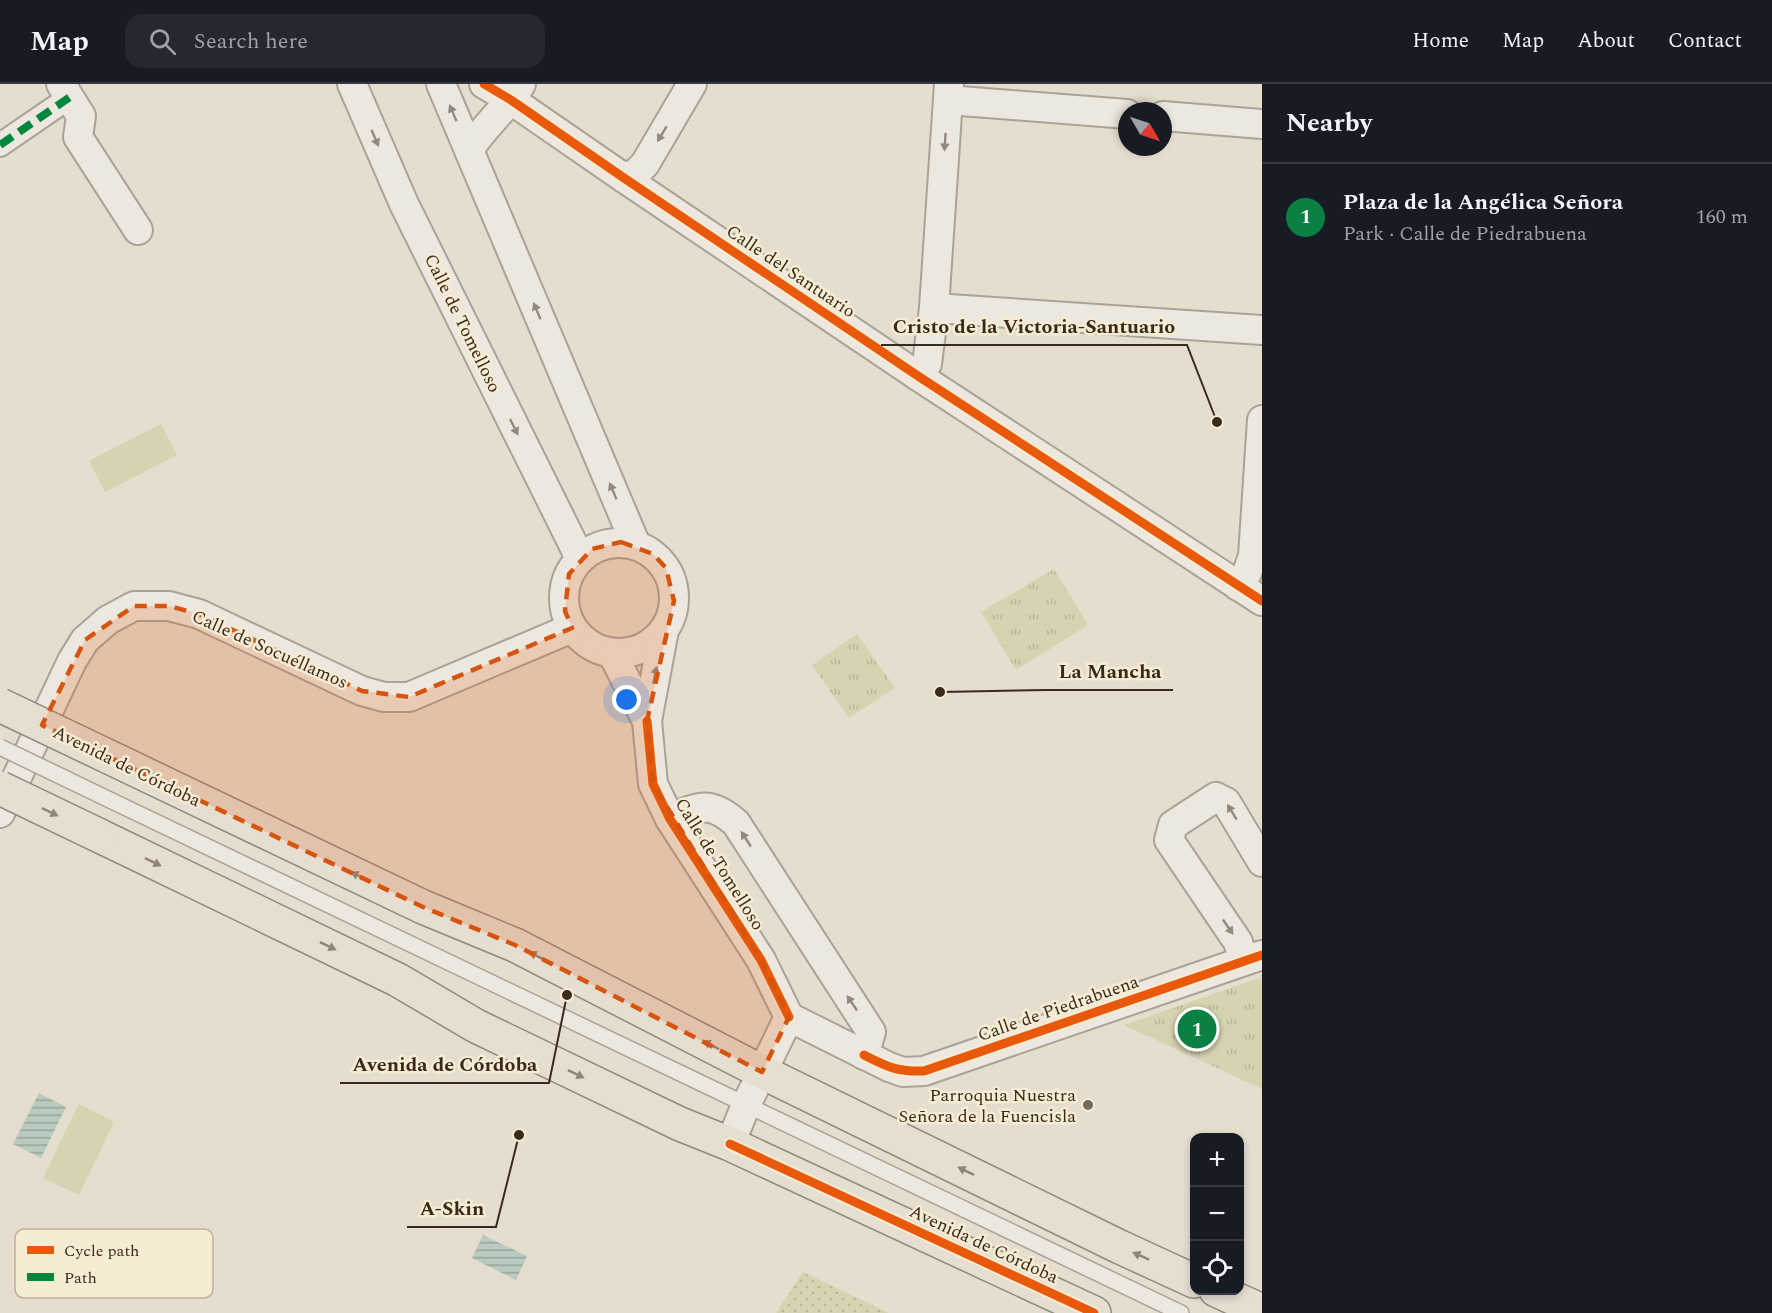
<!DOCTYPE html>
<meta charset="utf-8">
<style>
:root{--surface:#171b24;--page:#242831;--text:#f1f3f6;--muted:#9ea1a6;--line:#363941;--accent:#0b8043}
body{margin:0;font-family:Spectral,serif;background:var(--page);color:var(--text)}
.controls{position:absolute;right:18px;bottom:18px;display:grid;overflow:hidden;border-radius:12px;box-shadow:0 3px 9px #0003}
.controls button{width:54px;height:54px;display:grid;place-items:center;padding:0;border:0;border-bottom:2px solid var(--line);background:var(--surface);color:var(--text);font:30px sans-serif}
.compass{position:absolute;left:1118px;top:18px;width:54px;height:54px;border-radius:50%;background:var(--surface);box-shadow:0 3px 9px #0003;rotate:129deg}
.you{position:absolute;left:627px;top:616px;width:21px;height:21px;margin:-15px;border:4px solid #fff;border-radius:50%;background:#1a73e8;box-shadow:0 0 0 9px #1a73e833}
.badge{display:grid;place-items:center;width:39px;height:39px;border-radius:50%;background:var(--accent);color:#fff;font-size:20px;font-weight:700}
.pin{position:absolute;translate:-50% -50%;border:3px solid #fff;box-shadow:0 2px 6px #0006}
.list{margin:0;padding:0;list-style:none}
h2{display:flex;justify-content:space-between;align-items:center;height:78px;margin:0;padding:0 24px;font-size:26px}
h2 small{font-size:20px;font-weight:400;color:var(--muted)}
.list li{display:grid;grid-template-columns:39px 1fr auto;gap:18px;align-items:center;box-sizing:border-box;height:108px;padding:0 24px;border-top:2px solid var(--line)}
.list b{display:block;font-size:22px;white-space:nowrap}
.list p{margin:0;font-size:20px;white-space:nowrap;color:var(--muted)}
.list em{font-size:20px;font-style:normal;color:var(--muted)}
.icon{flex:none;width:33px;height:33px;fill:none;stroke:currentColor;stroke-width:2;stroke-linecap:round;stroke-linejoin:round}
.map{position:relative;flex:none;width:1262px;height:1229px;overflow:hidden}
header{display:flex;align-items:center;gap:36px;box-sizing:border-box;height:84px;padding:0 30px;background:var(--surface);border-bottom:2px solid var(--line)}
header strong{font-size:28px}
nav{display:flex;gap:33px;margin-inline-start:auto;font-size:21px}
.search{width:420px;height:54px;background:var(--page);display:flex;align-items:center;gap:15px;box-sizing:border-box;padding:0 21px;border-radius:18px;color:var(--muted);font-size:22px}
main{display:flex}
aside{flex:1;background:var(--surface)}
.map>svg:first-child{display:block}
.grass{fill:url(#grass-dots)}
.park{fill:url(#park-tufts)}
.garden{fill:#d6d4b0}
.water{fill:url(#water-rules)}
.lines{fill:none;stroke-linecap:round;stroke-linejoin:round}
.service-casing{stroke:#aaa297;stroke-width:18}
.pedestrian-casing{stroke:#aaa297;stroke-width:26}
.minor-casing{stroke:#aaa297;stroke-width:32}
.primary-casing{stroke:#90877d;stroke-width:36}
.service{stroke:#ede8df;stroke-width:15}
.pedestrian{stroke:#ede8df;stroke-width:22}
.minor{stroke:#ede8df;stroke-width:28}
.primary{stroke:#e5ded1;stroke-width:33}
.service-bridge-casing{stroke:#aaa297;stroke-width:18;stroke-linecap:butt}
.primary-bridge-casing{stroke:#90877d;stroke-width:36;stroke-linecap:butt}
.service-bridge{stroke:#ede8df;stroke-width:15}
.primary-bridge{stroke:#e5ded1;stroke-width:33}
.quiet{stroke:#00873e;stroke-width:8;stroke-dasharray:15 8;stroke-linecap:butt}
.cycleway-casing{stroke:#f6ebd3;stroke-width:13}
.cycleway{stroke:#e8590c;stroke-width:9}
.oneway{fill:#93897e}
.oneway2{fill:#8f8478}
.marked{fill:#d6540e;fill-opacity:0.2;stroke:#d6540e;stroke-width:4.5;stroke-dasharray:12 8;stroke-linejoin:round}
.poi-dot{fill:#75695c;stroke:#f6ebd3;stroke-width:2}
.labels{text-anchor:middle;stroke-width:5;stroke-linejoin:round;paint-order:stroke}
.street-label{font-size:18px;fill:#392a1e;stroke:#f6ebd3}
.poi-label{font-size:18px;fill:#392a1e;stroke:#f6ebd3;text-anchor:end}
.key{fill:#f6ebd3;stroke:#bdb19d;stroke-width:1.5}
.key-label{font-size:16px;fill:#392a1e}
.leader{fill:none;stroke:#392a1e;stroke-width:2}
.callout-dot{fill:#392a1e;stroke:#f6ebd3;stroke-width:2}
.callout-label{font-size:20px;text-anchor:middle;font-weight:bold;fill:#392a1e;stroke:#f6ebd3;stroke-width:5;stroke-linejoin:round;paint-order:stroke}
</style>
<header>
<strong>Map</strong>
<div class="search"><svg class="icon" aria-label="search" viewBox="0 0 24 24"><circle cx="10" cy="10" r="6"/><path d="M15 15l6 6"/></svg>Search here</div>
<nav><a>Home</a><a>Map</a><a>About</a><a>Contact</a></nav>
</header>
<main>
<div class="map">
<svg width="1262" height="1229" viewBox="0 0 1262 1229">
<defs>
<pattern id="grass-dots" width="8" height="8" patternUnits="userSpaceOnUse" patternTransform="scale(1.5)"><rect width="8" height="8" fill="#d6d4b0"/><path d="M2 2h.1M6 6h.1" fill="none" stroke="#b8b697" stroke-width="1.8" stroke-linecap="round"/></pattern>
<pattern id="park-tufts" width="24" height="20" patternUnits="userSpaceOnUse" patternTransform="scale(1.5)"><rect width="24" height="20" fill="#d6d4b0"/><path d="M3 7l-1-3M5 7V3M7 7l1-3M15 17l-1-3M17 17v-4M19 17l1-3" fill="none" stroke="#b8b697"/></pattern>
<pattern id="water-rules" width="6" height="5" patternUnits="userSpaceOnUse" patternTransform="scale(1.5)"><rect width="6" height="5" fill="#b9cabf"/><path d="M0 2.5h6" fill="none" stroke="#97a49b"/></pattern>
</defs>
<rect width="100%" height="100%" fill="#e5ddce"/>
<path class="grass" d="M 803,1188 L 889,1229 L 776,1229 Z"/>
<g class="park">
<path d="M 1054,485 L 1088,541 L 1016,586 L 981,528 Z"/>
<path d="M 857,550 L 895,604 L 849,634 L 812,581 Z"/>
<path d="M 1262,893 L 1262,1005 L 1124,941 Z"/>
</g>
<g class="garden">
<path d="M 161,340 L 177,371 L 105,408 L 89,377 Z"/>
<path d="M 79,1020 L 114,1038 L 79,1111 L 43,1094 Z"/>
</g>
<g class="water">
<path d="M 39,1009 L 66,1023 L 41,1074 L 13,1060 Z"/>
<path d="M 483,1151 L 527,1172 L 516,1196 L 472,1174 Z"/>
</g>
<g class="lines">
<defs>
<path id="service" d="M 112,717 L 1181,1229"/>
<path id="pedestrian" d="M 0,61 L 70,13"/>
<g id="minor">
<path d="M 61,0 L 81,32 L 78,53 L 138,146"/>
<path d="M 352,0 L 404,120 L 580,474"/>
<path d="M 441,0 L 636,461"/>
<path d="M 484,0 L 511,16 L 624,94 L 918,292 L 1262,517"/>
<path d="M 948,16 L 1127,30"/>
<path d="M 1163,32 L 1262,40"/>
<path d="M 469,66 C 484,42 506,25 521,0"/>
<path d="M 624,94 L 636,89 L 645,80 L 692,0"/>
<path d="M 934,224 L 1262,246"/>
<path d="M 918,292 L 927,280 L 934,224 L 949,0"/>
<circle cx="619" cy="514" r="55"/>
<path d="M 1238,502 L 1247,489 L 1253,472 L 1262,336"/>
<path d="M 664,546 L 647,637 L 653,700 L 670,735 L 761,876 L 789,933"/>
<path d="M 612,569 L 647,637"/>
<path d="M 0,729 L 72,577 L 85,556 L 108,536 L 134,522 L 169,522 L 199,530 L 362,607 L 384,613 L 409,613 L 572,544"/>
<path d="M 670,735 C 699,722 710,716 736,739 L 871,948 L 864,971"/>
<path d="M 1244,877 L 1238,858 L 1169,756 L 1173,741 L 1216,713 L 1226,718 L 1262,778"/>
<path d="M 789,933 L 889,983 L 903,988 L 924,987 L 1262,871"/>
<path d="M 730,1060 L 746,1021 L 789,933"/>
</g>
<g id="primary">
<path d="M 130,683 L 423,823 L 515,861 L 762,988 L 1120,1163 L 1194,1197"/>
<path d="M 100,752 L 398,896 L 476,942 L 680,1040 L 730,1060 L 1094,1229"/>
<path d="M 1216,1206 L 1262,1227"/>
</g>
</defs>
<use href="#service" class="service-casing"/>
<use href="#pedestrian" class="pedestrian-casing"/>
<use href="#minor" class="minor-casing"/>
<use href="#primary" class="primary-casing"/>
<use href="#service" class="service"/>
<use href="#pedestrian" class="pedestrian"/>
<use href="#minor" class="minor"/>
<use href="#primary" class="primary"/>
<defs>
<path id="service-bridge" d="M 0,663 L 112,717"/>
<g id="primary-bridge">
<path d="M 0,621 L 130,683"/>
<path d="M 0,704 L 100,752"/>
</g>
</defs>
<use href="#service-bridge" class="service-bridge-casing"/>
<use href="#primary-bridge" class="primary-bridge-casing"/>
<use href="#service-bridge" class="service-bridge"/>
<use href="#primary-bridge" class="primary-bridge"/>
<path class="quiet" d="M 0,61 L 70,13"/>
<defs>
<g id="cycleway">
<path d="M 484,0 L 511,16 L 624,94 L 918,292 L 1262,517"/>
<path d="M 647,637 L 653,700 L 670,735 L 761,876 L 789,933"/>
<path d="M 864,971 C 888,983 897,988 924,987 L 1262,871"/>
<path d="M 730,1060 L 1094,1229"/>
</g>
</defs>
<use href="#cycleway" class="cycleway-casing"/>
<use href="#cycleway" class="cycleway"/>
</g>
<defs><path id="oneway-solid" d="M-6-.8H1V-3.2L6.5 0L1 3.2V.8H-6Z" transform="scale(1.5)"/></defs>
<g class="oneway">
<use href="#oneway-solid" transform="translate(453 29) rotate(-113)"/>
<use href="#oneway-solid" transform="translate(662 50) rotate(121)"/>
<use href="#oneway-solid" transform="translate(375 54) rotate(67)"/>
<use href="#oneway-solid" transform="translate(945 58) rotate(94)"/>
<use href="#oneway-solid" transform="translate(537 227) rotate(-113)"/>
<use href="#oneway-solid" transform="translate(514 343) rotate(64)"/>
<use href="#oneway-solid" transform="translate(613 407) rotate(-113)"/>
<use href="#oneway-solid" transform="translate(655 591) rotate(-79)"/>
<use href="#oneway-solid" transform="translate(1232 728) rotate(-121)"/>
<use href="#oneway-solid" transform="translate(746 755) rotate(-123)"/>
<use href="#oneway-solid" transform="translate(1228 843) rotate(56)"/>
<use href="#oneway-solid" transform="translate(852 919) rotate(-124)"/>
</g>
<g class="oneway2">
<use href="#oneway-solid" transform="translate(50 728) rotate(26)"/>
<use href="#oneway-solid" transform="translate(153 778) rotate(26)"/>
<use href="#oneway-solid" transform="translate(359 792) rotate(-155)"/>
<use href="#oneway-solid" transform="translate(328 862) rotate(26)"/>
<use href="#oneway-solid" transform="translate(537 872) rotate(-153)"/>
<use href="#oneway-solid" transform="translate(711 961) rotate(-153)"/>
<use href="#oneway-solid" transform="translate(576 990) rotate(26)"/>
<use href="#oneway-solid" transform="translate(966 1087) rotate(-154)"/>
<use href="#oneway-solid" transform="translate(1141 1172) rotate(-156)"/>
</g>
<path class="marked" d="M 621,458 L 653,470 L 666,484 L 674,517 L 647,637 L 653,700 L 761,876 L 789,933 L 762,988 L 515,861 L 423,823 L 42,641 L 85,556 L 134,522 L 169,522 L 199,530 L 362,607 L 409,613 L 572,544 L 565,527 L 569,490 L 592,465 Z"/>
<circle class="poi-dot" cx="1088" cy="1021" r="6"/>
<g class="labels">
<g class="street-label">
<text transform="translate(791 187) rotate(34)" y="6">Calle del Santuario</text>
<text transform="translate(463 239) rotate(64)" y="6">Calle de Tomelloso</text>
<text transform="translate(270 565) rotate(24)" y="6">Calle de Socuéllamos</text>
<text transform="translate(127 682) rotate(26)" y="6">Avenida de Córdoba</text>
<text transform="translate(720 780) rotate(58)" y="6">Calle de Tomelloso</text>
<text transform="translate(1058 924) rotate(-19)" y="6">Calle de Piedrabuena</text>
<text transform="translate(984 1160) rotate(25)" y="6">Avenida de Córdoba</text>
</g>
<g class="poi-label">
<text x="1076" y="1017">Parroquia Nuestra<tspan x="1076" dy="21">Señora de la Fuencisla</tspan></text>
</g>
</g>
<rect x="15" y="1145" width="198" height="69" rx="9" class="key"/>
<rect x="27" y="1162" width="27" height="8" fill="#e8590c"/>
<rect x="27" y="1189" width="27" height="8" fill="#00873e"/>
<g class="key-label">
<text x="64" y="1172">Cycle path</text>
<text x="64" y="1199">Path</text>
</g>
<path class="leader" d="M1217 338L1187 261H881M940 608L1046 606H1173M567 911L549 999H340M519 1051L496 1143H407"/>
<g class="callout-dot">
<circle cx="1217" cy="338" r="6"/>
<circle cx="940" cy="608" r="6"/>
<circle cx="567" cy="911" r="6"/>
<circle cx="519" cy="1051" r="6"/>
</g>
<g class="callout-label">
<text x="1034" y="249">Cristo de la Victoria-Santuario</text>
<text x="1110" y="594">La Mancha</text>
<text x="445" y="987">Avenida de Córdoba</text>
<text x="452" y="1131">A-Skin</text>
</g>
</svg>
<div class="controls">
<button>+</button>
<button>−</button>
<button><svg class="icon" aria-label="locate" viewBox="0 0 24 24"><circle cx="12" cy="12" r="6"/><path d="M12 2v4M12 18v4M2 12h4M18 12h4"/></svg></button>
</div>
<svg class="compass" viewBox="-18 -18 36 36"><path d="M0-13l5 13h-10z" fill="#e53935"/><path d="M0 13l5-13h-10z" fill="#9ea1a6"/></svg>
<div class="you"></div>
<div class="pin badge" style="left:1197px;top:945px">1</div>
</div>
<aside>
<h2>Nearby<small></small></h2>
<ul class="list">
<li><span class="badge">1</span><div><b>Plaza de la Angélica Señora</b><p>Park · Calle de Piedrabuena</p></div><em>160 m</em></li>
</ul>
</aside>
</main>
